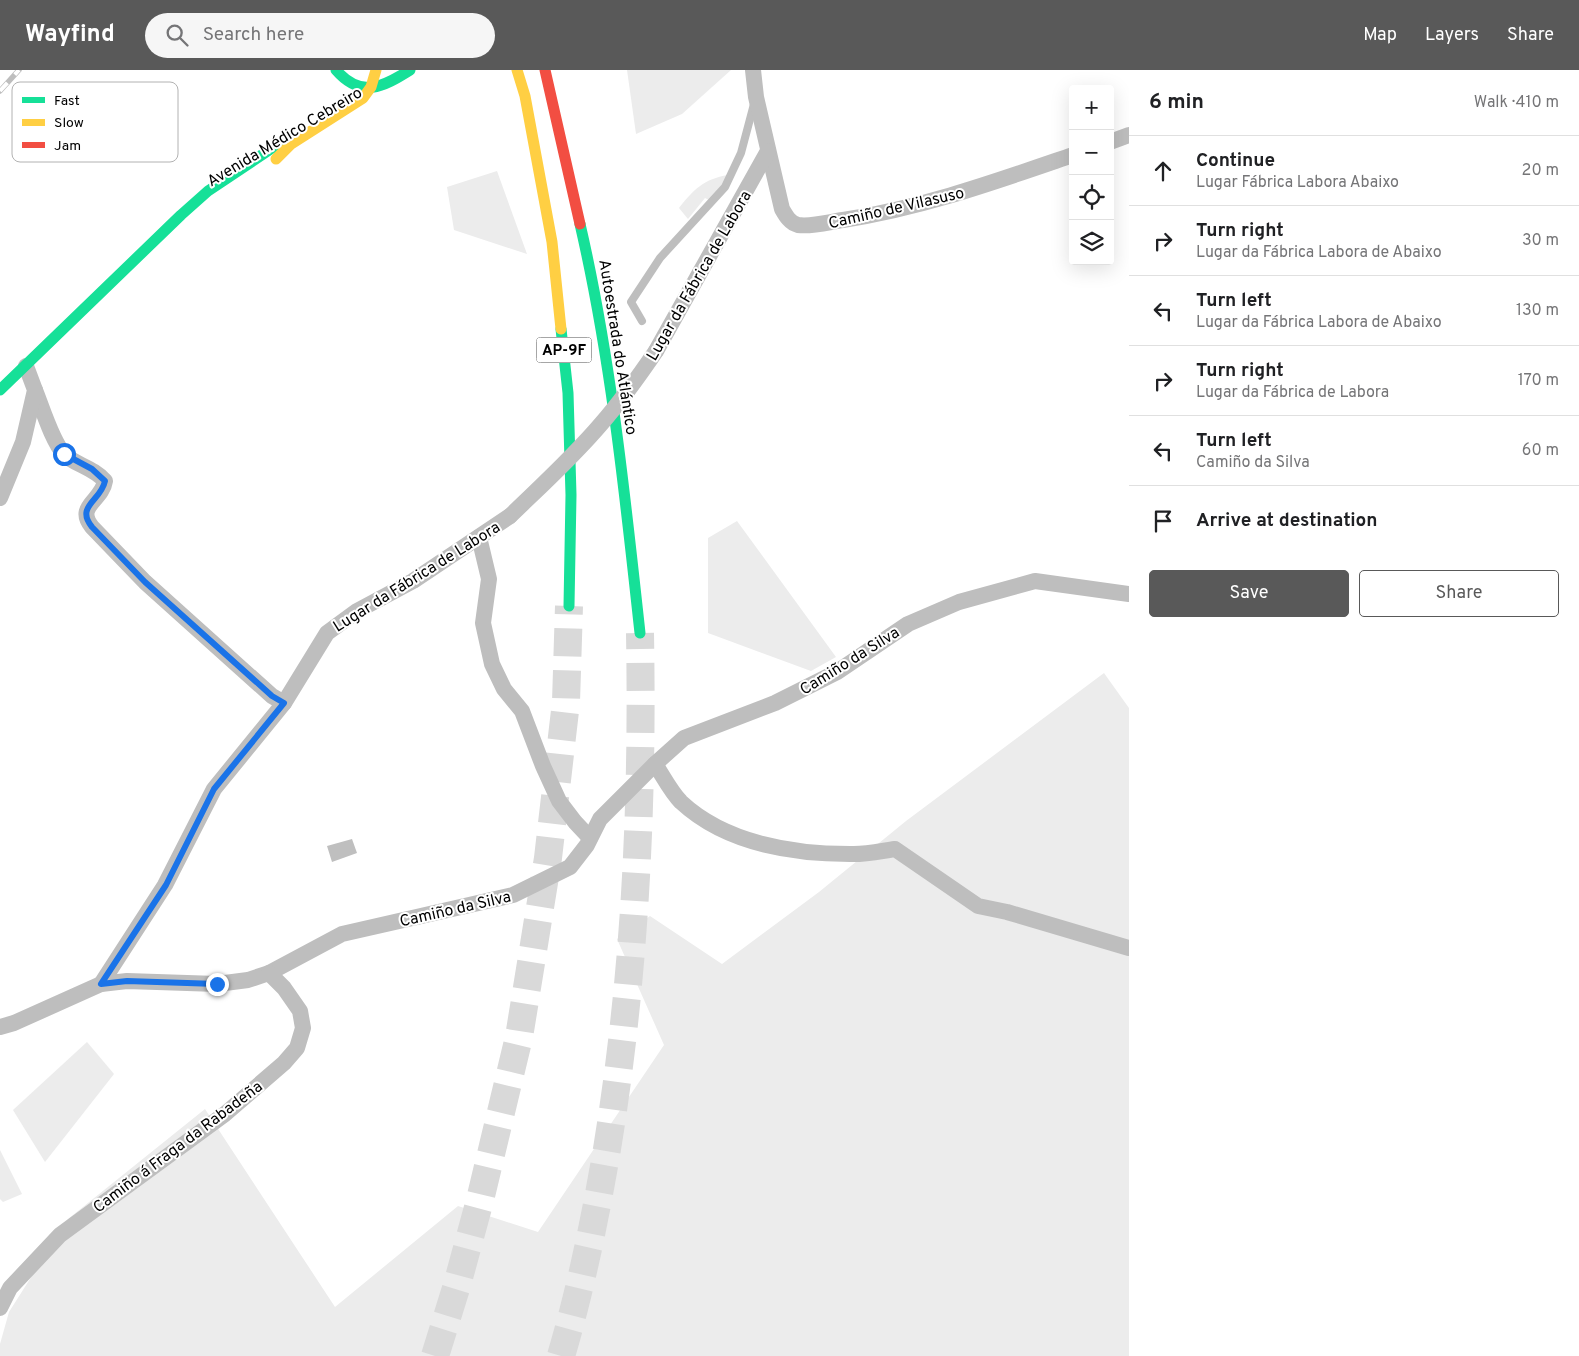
<!DOCTYPE html>
<meta charset="utf-8">
<style>
:root{--surface:#fff;--page:#f6f6f6;--text:#202124;--muted:#757577;--line:#e0e0e0;--accent:#595959}
body{margin:0;font-family:Overpass,sans-serif;background:var(--page);color:var(--text)}
.controls{position:absolute;right:15px;top:15px;display:grid;overflow:hidden;border-radius:5px;box-shadow:0 5px 20px #0002}
.controls button{width:45px;height:45px;display:grid;place-items:center;padding:0;border:0;border-bottom:1px solid var(--line);background:var(--surface);color:var(--text);font:25px sans-serif}
.stop{position:absolute;width:15px;height:15px;margin:-11px;border:4px solid #1a73e8;border-radius:50%;background:#fff}
.stop.end{background:#1a73e8;border-color:#fff;box-shadow:0 1px 5px #0008}
.list{margin:0;padding:0;list-style:none}
h2{display:flex;justify-content:space-between;align-items:center;height:65px;margin:0;padding:0 20px;font-size:21px}
h2 small{font-size:16px;font-weight:400;color:var(--muted)}
.list li{display:grid;grid-template-columns:32px 1fr auto;gap:15px;align-items:center;box-sizing:border-box;height:70px;padding:0 20px;border-top:1px solid var(--line)}
.list b{display:block;font-size:19px;white-space:nowrap}
.list p{margin:0;font-size:16px;white-space:nowrap;color:var(--muted)}
.list em{font-size:16px;font-style:normal;color:var(--muted)}
.actions{display:flex;gap:10px;padding:15px 20px}
.actions a{flex:1;padding:11px 0;border:1px solid var(--accent);border-radius:5px;text-align:center;font-size:18px;color:var(--accent)}
.actions .main{background:var(--accent);color:#fff}
.icon{flex:none;width:28px;height:28px;fill:none;stroke:currentColor;stroke-width:2;stroke-linecap:round;stroke-linejoin:round}
.map{position:relative;flex:none;width:1129px;height:1286px;overflow:hidden}
header{display:flex;align-items:center;gap:30px;box-sizing:border-box;height:70px;padding:0 25px;background:var(--accent);color:#fff}
header strong{font-size:24px}
nav{display:flex;gap:28px;margin-inline-start:auto;font-size:18px}
.search{width:350px;height:45px;background:var(--page);display:flex;align-items:center;gap:12px;box-sizing:border-box;padding:0 18px;border-radius:28px;color:var(--muted);font-size:19px}
main{display:flex}
aside{flex:1;background:var(--surface)}
.map>svg:first-child{display:block}
.green{fill:#ececec}
.water{fill:#bfbfbf}
.lines{fill:none;stroke-linecap:round;stroke-linejoin:round}
.highway-tunnel{stroke:#d9d9d9;stroke-width:28;stroke-dasharray:28 14;stroke-linecap:butt}
.lane{stroke:#bebebe;stroke-width:8}
.street{stroke:#bebebe;stroke-width:16}
.fast{stroke:#16e098;stroke-width:11}
.slow{stroke:#ffcf43;stroke-width:11}
.jam{stroke:#f24e42;stroke-width:11}
.rail-casing{stroke:#bebebe;stroke-width:5.5}
.rail{stroke:#fff;stroke-width:4;stroke-dasharray:11;stroke-linecap:butt}
.street-bridge{stroke:#bebebe;stroke-width:16}
.route{stroke:#1a73e8;stroke-width:6}
.labels{text-anchor:middle;stroke-width:4;stroke-linejoin:round;paint-order:stroke}
.shield{fill:#fff;stroke:#4c4c4c;stroke-width:1}
.shield-label{font-size:15px;font-weight:bold;fill:#000}
.street-label{font-size:16px;fill:#000;stroke:#fff}
.key{fill:#fff;stroke:#b2b2b2;stroke-width:1}
.key-label{font-size:14px;fill:#000}
</style>
<header>
<strong>Wayfind</strong>
<div class="search"><svg class="icon" aria-label="search" viewBox="0 0 24 24"><circle cx="10" cy="10" r="6"/><path d="M15 15l6 6"/></svg>Search here</div>
<nav><a>Map</a><a>Layers</a><a>Share</a></nav>
</header>
<main>
<div class="map">
<svg width="1129" height="1286" viewBox="0 0 1129 1286">
<rect width="100%" height="100%" fill="#fff"/>
<g class="green">
<path d="M 627,0 L 731,0 L 682,44 L 636,64 Z"/>
<path d="M 497,101 L 527,184 L 454,160 L 447,117 Z"/>
<path d="M 728,105 L 723,115 L 709,130 L 705,128 L 688,149 L 679,138 C 694,119 704,109 728,105 Z"/>
<path d="M 737,451 L 836,587 L 811,601 L 708,563 L 708,468 Z"/>
<path d="M 1104,603 L 1129,638 L 1129,1286 L 0,1286 L 0,1274 L 9,1242 L 68,1149 L 205,1039 L 335,1237 L 458,1136 L 538,1162 L 664,975 L 617,869 L 650,846 L 722,894 L 819,822 L 906,751 Z"/>
<path d="M 87,972 L 114,1004 L 45,1092 L 13,1040 Z"/>
<path d="M 0,1080 L 22,1124 L 3,1132 L 0,1129 Z"/>
</g>
<path class="water" d="M 352,769 L 357,783 L 332,792 L 327,776 Z"/>
<g class="lines">
<g class="highway-tunnel">
<path d="M 435,1286 L 457,1215 L 480,1130 L 519,967 L 548,788 L 566,632 L 569,536"/>
<path d="M 561,1286 C 581,1218 595,1149 607,1079 C 635,907 643,737 640,563"/>
</g>
<path class="lane" d="M 642,251 L 631,232 L 660,188 L 725,117 L 741,83 L 754,34"/>
<g class="street">
<path d="M 753,0 L 756,27 L 782,139 C 786,146 790,153 798,155 C 812,157 829,152 843,150 C 922,138 997,111 1073,85"/>
<path d="M 1110,72 L 1129,65"/>
<path d="M 656,281 L 768,81"/>
<path d="M 35,320 C 42,337 52,371 64,384 C 75,395 93,397 105,411 C 102,431 75,436 92,457 L 145,512 L 272,626 L 284,633"/>
<path d="M 0,428 L 23,372 L 35,320 L 26,296"/>
<path d="M 479,467 L 489,509 L 483,553 L 492,594 L 504,619 L 522,641 L 543,696 L 559,731 L 575,752 L 590,768"/>
<path d="M 655,694 C 663,706 671,722 681,732 C 725,773 792,784 850,784 C 864,785 881,781 895,779 L 978,836 L 1007,842 L 1129,878"/>
<path d="M 101,914 L 165,815 L 214,719 L 284,633 L 327,563 L 357,541 L 413,511 L 510,446"/>
<path d="M 0,957 L 14,953 L 101,914 L 127,911 L 217,914 L 248,910 L 269,903 L 342,864 L 513,825 L 570,797 L 587,775 L 600,749 L 655,694 L 684,668 L 775,633 L 837,602 L 908,554 L 959,532 L 1035,511 L 1129,524"/>
<path d="M 0,1238 L 10,1218 L 60,1165 L 225,1044 L 284,993 L 297,978 L 303,958 L 300,941 L 284,918 L 269,903"/>
</g>
<g class="fast">
<path d="M 336,0 C 361,29 383,17 410,0"/>
<path d="M 580,154 C 611,288 625,426 640,563"/>
<path d="M 561,259 L 568,323 L 571,425 L 569,536"/>
<path d="M 0,320 L 181,145 L 208,121 L 290,66"/>
</g>
<g class="slow">
<path d="M 517,0 L 525,26 L 552,172 L 561,259"/>
<path d="M 276,89 L 291,74 L 363,28 L 371,17 L 376,0"/>
</g>
<path class="jam" d="M 545,0 L 580,154"/>
<defs>
<path id="rail" d="M 0,21 L 19,0"/>
</defs>
<use href="#rail" class="rail-casing"/>
<use href="#rail" class="rail"/>
<path class="street-bridge" d="M 510,446 C 541,416 573,387 601,354 C 621,331 639,306 656,281"/>
</g>
<g class="lines">
<path class="route" d="M 64,384 L 92,399 L 105,411 C 101,431 75,436 92,457 L 145,512 L 272,626 L 284,633 L 214,719 L 166,815 L 101,914 L 127,911 L 217,914"/>
</g>
<g class="labels">
<rect class="shield" x="536.5" y="267.5" width="55" height="25" rx="4"/>
<g class="shield-label">
<text x="564" y="285">AP-9F</text>
</g>
<g class="street-label">
<text transform="translate(284 66) rotate(-31)" y="6">Avenida Médico Cebreiro</text>
<text transform="translate(896 137) rotate(-13)" y="6">Camiño de Vilasuso</text>
<text transform="translate(698 205) rotate(-60)" y="6">Lugar da Fábrica de Labora</text>
<text transform="translate(619 277) rotate(81)" y="6">Autoestrada do Atlántico</text>
<text transform="translate(416 506) rotate(-32)" y="6">Lugar da Fábrica de Labora</text>
<text transform="translate(849 590) rotate(-32)" y="6">Camiño da Silva</text>
<text transform="translate(455 838) rotate(-13)" y="6">Camiño da Silva</text>
<text transform="translate(177 1076) rotate(-37)" y="6">Camiño á Fraga da Rabadeña</text>
</g>
</g>
<rect x="12" y="12" width="166" height="80" rx="8" class="key"/>
<rect x="22" y="27" width="23" height="6" fill="#16e098"/>
<rect x="22" y="49" width="23" height="7" fill="#ffcf43"/>
<rect x="22" y="72" width="23" height="6" fill="#f24e42"/>
<g class="key-label">
<text x="54" y="35">Fast</text>
<text x="54" y="57">Slow</text>
<text x="54" y="80">Jam</text>
</g>
</svg>
<div class="controls">
<button>+</button>
<button>−</button>
<button><svg class="icon" aria-label="locate" viewBox="0 0 24 24"><circle cx="12" cy="12" r="6"/><path d="M12 2v4M12 18v4M2 12h4M18 12h4"/></svg></button>
<button><svg class="icon" aria-label="layers" viewBox="0 0 24 24"><path d="M12 4l9 5-9 5-9-5zM3 14l9 5 9-5"/></svg></button>
</div>
<div class="stop" style="left:64px;top:384px"></div>
<div class="stop end" style="left:217px;top:914px"></div>
</div>
<aside>
<h2>6 min<small>Walk · 410 m</small></h2>
<ul class="list">
<li><svg class="icon" aria-label="ahead" viewBox="0 0 24 24"><path d="M12 20V5M6 11l6-6 6 6"/></svg><div><b>Continue</b><p>Lugar Fábrica Labora Abaixo</p></div><em>20 m</em></li>
<li><svg class="icon" aria-label="right" viewBox="0 0 24 24"><path d="M7 20v-9h11M14 6l5 5-5 5"/></svg><div><b>Turn right</b><p>Lugar da Fábrica Labora de Abaixo</p></div><em>30 m</em></li>
<li><svg class="icon" aria-label="left" viewBox="0 0 24 24"><path d="M17 20v-9H6M10 6l-5 5 5 5"/></svg><div><b>Turn left</b><p>Lugar da Fábrica Labora de Abaixo</p></div><em>130 m</em></li>
<li><svg class="icon" aria-label="right" viewBox="0 0 24 24"><path d="M7 20v-9h11M14 6l5 5-5 5"/></svg><div><b>Turn right</b><p>Lugar da Fábrica de Labora</p></div><em>170 m</em></li>
<li><svg class="icon" aria-label="left" viewBox="0 0 24 24"><path d="M17 20v-9H6M10 6l-5 5 5 5"/></svg><div><b>Turn left</b><p>Camiño da Silva</p></div><em>60 m</em></li>
<li><svg class="icon" aria-label="arrive" viewBox="0 0 24 24"><path d="M6 21V4h12l-3 4 3 4H6"/></svg><div><b>Arrive at destination</b></div></li>
</ul>
<div class="actions"><a class="main">Save</a><a>Share</a></div>
</aside>
</main>
